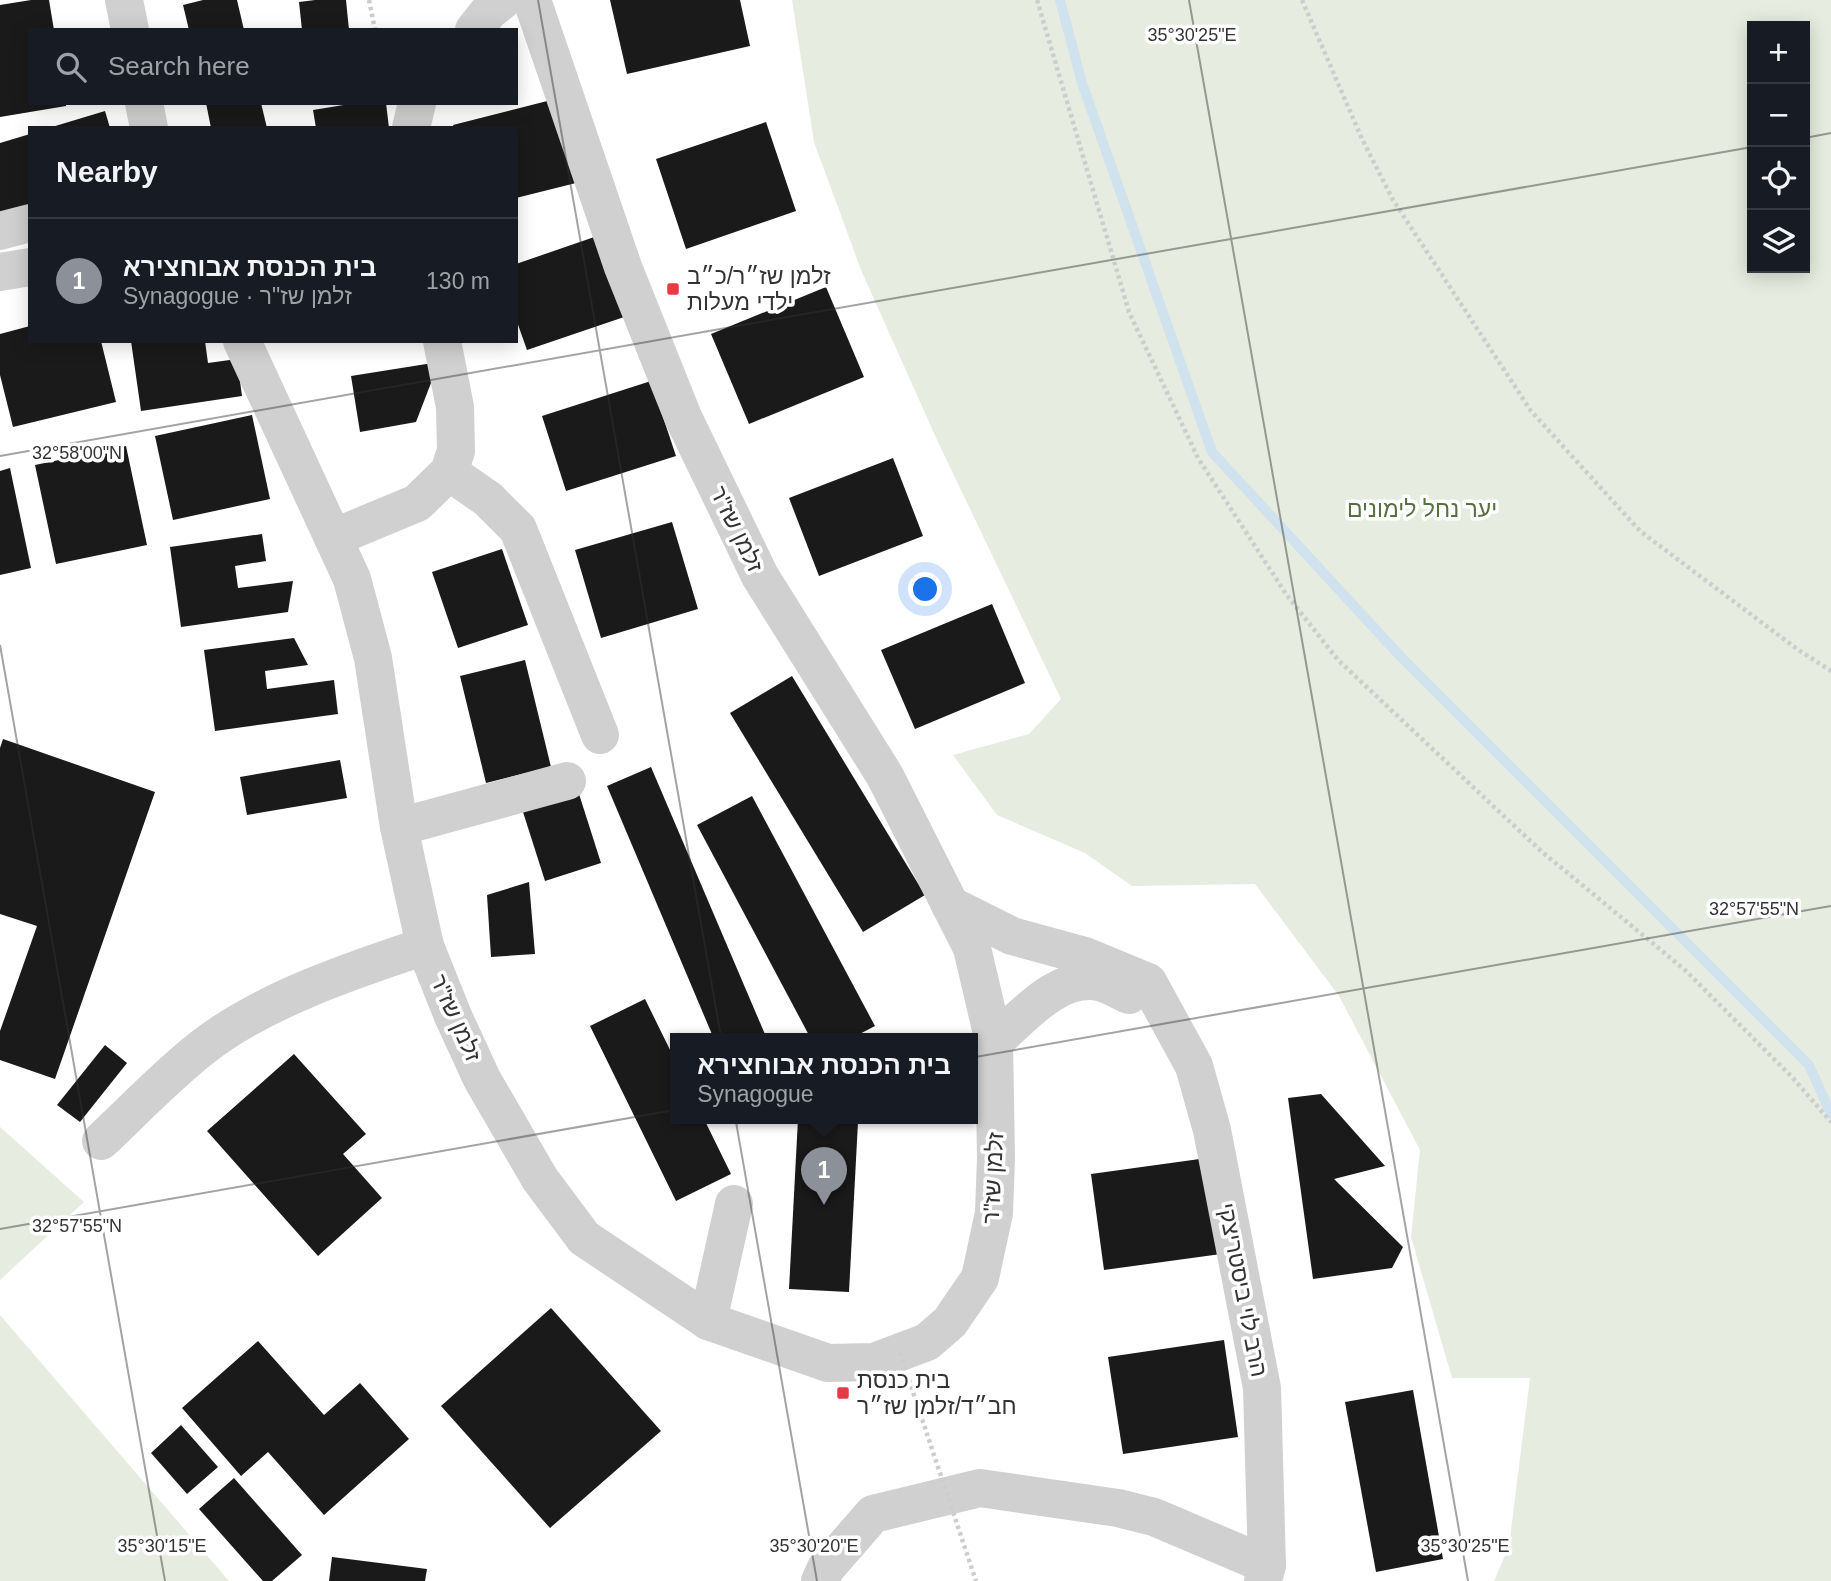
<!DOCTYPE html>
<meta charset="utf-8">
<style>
:root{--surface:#171b24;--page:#20242c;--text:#f1f3f6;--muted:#9ea1a6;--line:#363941;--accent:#8c9099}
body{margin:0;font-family:Helvetica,Heebo,sans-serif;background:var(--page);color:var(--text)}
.controls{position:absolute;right:21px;top:21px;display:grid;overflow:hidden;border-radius:0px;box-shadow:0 4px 18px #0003}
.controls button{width:63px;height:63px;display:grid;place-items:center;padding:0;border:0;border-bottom:2px solid var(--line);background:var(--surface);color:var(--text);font:35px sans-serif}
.you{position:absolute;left:926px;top:590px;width:24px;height:24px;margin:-18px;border:5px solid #fff;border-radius:50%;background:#1a73e8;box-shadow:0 0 0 10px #1a73e833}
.badge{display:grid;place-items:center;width:46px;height:46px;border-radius:50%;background:var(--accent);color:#fff;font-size:23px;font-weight:700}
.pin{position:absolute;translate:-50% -58px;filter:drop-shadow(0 2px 4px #0008)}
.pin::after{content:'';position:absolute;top:37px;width:24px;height:21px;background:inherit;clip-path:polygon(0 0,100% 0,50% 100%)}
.popup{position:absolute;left:670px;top:1033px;width:308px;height:91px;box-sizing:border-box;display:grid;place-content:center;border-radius:0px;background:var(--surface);filter:drop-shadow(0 2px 5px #0005);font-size:23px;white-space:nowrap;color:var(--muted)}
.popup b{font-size:26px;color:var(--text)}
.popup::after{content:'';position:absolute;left:50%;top:100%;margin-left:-14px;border:14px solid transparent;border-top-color:var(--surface)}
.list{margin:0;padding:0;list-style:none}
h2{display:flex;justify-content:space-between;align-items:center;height:91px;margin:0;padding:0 28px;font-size:30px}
h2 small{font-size:23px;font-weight:400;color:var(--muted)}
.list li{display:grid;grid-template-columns:46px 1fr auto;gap:21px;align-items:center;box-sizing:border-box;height:126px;padding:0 28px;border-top:2px solid var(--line)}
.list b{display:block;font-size:26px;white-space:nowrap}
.list p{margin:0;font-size:23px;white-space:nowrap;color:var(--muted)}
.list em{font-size:23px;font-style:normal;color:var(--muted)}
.icon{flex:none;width:38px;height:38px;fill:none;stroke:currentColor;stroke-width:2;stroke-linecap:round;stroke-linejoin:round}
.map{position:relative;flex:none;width:1831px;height:1581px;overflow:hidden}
.search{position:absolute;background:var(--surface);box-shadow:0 4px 18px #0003;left:28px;top:28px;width:490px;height:77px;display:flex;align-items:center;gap:18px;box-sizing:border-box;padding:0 24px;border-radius:0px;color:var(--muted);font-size:26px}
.panel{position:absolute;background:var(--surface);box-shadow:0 4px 18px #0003;left:28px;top:126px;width:490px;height:217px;border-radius:0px}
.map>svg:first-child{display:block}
.green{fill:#e6ecdf;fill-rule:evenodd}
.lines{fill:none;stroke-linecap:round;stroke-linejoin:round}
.stream{stroke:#cfe2ee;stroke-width:10}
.building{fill:#1a1a1a}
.path{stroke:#cdcdcd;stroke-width:4.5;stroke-dasharray:3.5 3.5;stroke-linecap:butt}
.minor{stroke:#d0d0d0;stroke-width:38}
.path-bridge{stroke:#cdcdcd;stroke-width:4.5;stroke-dasharray:3.5 3.5;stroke-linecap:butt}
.ticks{fill:none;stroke:#333;stroke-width:2;stroke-opacity:0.45}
.poi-dot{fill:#e63946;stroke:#fff;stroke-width:2.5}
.labels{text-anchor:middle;stroke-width:7;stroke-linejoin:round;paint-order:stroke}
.poi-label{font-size:23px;fill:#333;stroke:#fff;text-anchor:start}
.park-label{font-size:23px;fill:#56703f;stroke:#fff}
.street-label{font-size:23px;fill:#333;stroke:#fff}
.ticks-label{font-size:18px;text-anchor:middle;fill:#333;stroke:#fff;stroke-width:7;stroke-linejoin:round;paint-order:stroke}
</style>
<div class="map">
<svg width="1831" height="1581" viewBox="0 0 1831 1581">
<rect width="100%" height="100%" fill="#fff"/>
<g class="green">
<path d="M 792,0 L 1831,0 L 1831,1581 L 1494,1581 L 1509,1546 L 1530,1378 L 1452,1378 L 1411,1237 L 1420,1150 L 1339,996 L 1255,884 L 1132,886 L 1085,853 L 997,815 L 953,755 L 1029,734 L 1061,699 L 938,442 L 861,270 L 814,142 ZM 1752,26 L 1805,26 L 1805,268 L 1752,268 Z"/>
<path d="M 0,1127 L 84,1202 L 0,1280 Z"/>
<path d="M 0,1315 L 229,1581 L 0,1581 Z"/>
</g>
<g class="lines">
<path class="stream" d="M 1060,0 L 1082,83 L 1212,452 L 1400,656 L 1809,1065 L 1831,1114"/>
</g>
<g class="building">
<path d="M 31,0 L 49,0 L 54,30 L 30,30 L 30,103 L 66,103 L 66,106 L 0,117 L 0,5 Z"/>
<path d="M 203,0 L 237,0 L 244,30 L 189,30 L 183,5 Z"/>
<path d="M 315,0 L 346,0 L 349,30 L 302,30 L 299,2 Z"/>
<path d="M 610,0 L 740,0 L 750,46 L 627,74 Z"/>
<path d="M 555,99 L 576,183 L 516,198 L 516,128 L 454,128 L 453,125 Z"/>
<path d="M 206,103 L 261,103 L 267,128 L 211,128 Z"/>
<path d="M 356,103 L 386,103 L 389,128 L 316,128 L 313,110 Z"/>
<path d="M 105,111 L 110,128 L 52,128 L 52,127 Z"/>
<path d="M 766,122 L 796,211 L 686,249 L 656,159 Z"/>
<path d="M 30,134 L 30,205 L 0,214 L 0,143 Z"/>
<path d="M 603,234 L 630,315 L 527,350 L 516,319 L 516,264 Z"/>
<path d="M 826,287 L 864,377 L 749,424 L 711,334 Z"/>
<path d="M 30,326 L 30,341 L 101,341 L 116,402 L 13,427 L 0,375 L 0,334 Z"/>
<path d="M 131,341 L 205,341 L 208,363 L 237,359 L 242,396 L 141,411 Z"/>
<path d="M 439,362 L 416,422 L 360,432 L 351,376 Z"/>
<path d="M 651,381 L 676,456 L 566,491 L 542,416 Z"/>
<path d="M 252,415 L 270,499 L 173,520 L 155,436 Z"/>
<path d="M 126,446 L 147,545 L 56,564 L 35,465 Z"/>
<path d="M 893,458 L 923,536 L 819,576 L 789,498 Z"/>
<path d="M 10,468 L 31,568 L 0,575 L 0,471 Z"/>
<path d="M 672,522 L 698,609 L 601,638 L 575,550 Z"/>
<path d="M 262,534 L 266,561 L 235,566 L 238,588 L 293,581 L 288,612 L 181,627 L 170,547 Z"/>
<path d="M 502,549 L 528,625 L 458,648 L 432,572 Z"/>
<path d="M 992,604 L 1025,683 L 915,729 L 881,650 Z"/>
<path d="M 294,638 L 308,665 L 265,671 L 267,689 L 334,680 L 338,714 L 215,731 L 204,650 Z"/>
<path d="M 525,660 L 551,767 L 486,783 L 460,676 Z"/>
<path d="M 792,676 L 925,895 L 863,932 L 730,713 Z"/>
<path d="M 3,739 L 155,792 L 55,1079 L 0,1060 L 0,1031 L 37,926 L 0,914 L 0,748 Z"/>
<path d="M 340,760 L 347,798 L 247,815 L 240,777 Z"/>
<path d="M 651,767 L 767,1039 L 714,1039 L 607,786 Z"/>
<path d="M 579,794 L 601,863 L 545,881 L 523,812 Z"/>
<path d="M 752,796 L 875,1026 L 850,1039 L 811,1039 L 697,825 Z"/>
<path d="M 529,882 L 535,954 L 491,957 L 487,895 Z"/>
<path d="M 645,999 L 675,1060 L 675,1119 L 704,1119 L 731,1174 L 676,1201 L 590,1026 Z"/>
<path d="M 105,1045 L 127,1063 L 80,1122 L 57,1105 Z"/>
<path d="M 294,1054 L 366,1134 L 343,1154 L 382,1198 L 318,1256 L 207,1131 Z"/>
<path d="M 1321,1094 L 1385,1166 L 1334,1179 L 1403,1247 L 1392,1268 L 1313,1279 L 1288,1098 Z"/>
<path d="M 798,1119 L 858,1122 L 849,1292 L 789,1289 Z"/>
<path d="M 1207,1158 L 1221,1254 L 1104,1270 L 1091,1174 Z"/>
<path d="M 551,1308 L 661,1431 L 550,1528 L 441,1406 Z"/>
<path d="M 1224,1340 L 1238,1437 L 1123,1454 L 1108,1357 Z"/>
<path d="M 258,1341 L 324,1415 L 360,1383 L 409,1439 L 324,1515 L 268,1452 L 241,1476 L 182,1408 Z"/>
<path d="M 1413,1390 L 1443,1559 L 1376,1572 L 1345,1402 Z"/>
<path d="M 181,1425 L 218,1467 L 187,1494 L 151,1453 Z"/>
<path d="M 234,1478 L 302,1555 L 272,1581 L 263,1581 L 199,1509 Z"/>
<path d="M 332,1557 L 427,1569 L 425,1581 L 329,1581 Z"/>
</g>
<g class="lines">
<g class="path">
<path d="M 369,0 L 375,30"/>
<path d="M 1037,0 L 1129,312 L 1198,458 L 1286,594 L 1338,660 L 1541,851 L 1685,970 L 1792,1077 L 1831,1122"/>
<path d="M 1302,0 L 1362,139 L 1393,200 L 1531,411 L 1640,531 L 1797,649 L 1831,671"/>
</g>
<g class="minor">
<path d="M 124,0 L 130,30"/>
<path d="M 474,30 L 489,11 L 503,0"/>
<path d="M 144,103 L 149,128"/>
<path d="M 411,128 L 417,103"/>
<path d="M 0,231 L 30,223"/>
<path d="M 0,272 L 30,267"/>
<path d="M 242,341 L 352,579 L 373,658 L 399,827 L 425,946 L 453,1016 L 482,1079 L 540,1179 L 584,1238 L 708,1321 L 828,1363 L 874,1362 L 927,1342 L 950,1322 L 980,1278 L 994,1213 L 996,1158 L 994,1042 L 972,948 L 885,776 L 760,576 L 683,417 L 623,267 L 532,0"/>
<path d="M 449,472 L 488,499 L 518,529 L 600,735"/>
<path d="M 333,538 L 417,503 L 449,472 L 456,451 L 455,407 L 442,341"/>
<path d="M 399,827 L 567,781"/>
<path d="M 950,905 L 1012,936 L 1085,956 L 1148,982 L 1194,1066 L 1212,1130 L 1262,1388 L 1267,1565 L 1263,1581"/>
<path d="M 994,1042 C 1022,1018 1057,974 1099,982 C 1109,984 1120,991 1129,995"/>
<path d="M 101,1141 C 134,1110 167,1075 203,1047 C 263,1000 353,970 425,946"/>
<path d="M 708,1321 L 734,1204"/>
<path d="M 820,1581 L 826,1568 L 873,1514 L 980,1488 L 1118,1508 L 1154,1517 L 1267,1565"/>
</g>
<path class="path-bridge" d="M 900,1353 L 976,1581"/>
</g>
<path class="ticks" d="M 538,0 L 817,1581M 1189,0 L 1468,1581M 1805,138 L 1831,133M 0,456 L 1752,147M 0,645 L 165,1581M 0,1229 L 1831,906"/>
<g class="poi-dot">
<rect x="666" y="282" width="14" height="14" rx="3.5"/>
<rect x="836" y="1386" width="14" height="14" rx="3.5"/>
</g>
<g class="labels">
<g class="poi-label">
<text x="687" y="284">זלמן שז״ר/כ״ב<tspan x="687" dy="26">ילדי מעלות</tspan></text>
<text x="857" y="1388">בית כנסת<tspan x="857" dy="26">חב״ד/זלמן שז״ר</tspan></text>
</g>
<g class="park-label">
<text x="1422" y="517">יער נחל לימונים</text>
</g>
<g class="street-label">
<text transform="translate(737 529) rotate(64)" y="8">זלמן שז"ר</text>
<text transform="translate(456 1018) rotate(66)" y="8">זלמן שז"ר</text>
<text transform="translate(993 1178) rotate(-87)" y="8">זלמן שז"ר</text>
<text transform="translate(1243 1290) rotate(79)" y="8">הרב לוי ביסטריצקי</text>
</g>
</g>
<g class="ticks-label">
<text x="1192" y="41">35°30'25"E</text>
<text x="77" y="459">32°58'00"N</text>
<text x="1754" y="915">32°57'55"N</text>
<text x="77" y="1232">32°57'55"N</text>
<text x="162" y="1552">35°30'15"E</text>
<text x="814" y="1552">35°30'20"E</text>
<text x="1465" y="1552">35°30'25"E</text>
</g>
</svg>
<div class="controls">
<button>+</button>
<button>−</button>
<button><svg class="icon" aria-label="locate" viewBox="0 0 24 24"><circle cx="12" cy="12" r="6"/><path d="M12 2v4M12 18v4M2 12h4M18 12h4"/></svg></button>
<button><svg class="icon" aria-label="layers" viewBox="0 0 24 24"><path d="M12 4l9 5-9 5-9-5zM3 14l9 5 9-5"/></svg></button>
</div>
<div class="you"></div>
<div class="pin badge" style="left:824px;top:1205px">1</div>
<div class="popup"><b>בית הכנסת אבוחצירא</b>Synagogue</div>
<div class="search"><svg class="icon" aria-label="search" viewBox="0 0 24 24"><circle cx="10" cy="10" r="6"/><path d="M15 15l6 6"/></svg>Search here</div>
<section class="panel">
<h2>Nearby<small></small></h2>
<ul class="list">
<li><span class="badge">1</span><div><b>בית הכנסת אבוחצירא</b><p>Synagogue · זלמן שז&quot;ר</p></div><em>130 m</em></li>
</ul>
</section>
</div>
